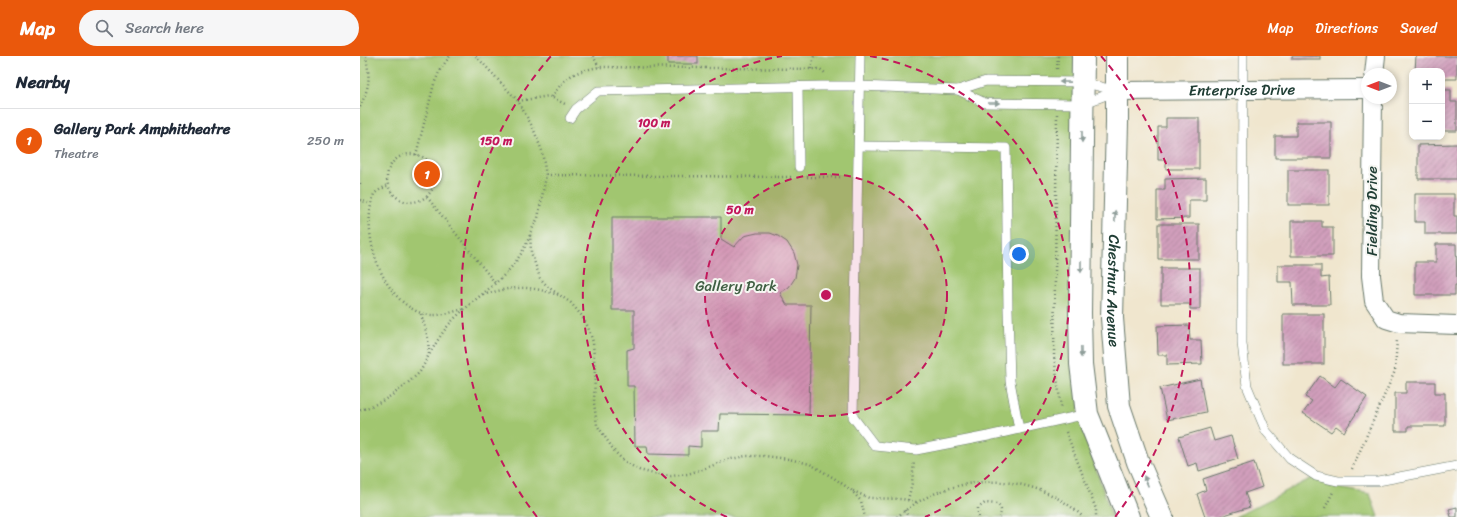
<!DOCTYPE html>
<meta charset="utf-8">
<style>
:root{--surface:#fff;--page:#f6f6f7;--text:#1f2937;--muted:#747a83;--line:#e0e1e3;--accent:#ea580c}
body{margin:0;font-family:Sriracha,sans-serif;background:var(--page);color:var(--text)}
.controls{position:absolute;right:12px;top:12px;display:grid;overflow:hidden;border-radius:8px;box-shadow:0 2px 6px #0003}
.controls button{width:36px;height:36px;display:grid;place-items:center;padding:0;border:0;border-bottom:1px solid var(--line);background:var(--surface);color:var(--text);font:20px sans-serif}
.compass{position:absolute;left:1001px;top:12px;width:36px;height:36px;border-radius:50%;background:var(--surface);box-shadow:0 2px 6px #0003;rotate:270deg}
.you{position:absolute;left:659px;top:198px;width:14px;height:14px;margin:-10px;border:3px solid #fff;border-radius:50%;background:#1a73e8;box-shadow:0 0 0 6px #1a73e833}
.badge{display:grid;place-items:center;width:26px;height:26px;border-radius:50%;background:var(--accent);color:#fff;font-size:13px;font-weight:700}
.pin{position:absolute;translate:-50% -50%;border:2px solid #fff;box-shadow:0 1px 4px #0006}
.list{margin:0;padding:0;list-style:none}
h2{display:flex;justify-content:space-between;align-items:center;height:52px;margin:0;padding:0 16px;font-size:17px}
h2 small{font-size:13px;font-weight:400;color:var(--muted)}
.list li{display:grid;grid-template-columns:26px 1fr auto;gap:12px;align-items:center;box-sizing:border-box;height:64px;padding:0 16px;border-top:1px solid var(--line)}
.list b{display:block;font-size:15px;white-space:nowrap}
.list p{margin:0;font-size:13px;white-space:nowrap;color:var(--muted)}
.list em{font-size:13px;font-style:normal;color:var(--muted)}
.icon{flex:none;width:22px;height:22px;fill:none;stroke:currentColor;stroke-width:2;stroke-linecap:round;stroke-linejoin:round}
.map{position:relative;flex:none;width:1097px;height:461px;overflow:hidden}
header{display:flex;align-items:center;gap:24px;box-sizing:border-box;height:56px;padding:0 20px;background:var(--accent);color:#fff}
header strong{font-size:19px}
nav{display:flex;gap:22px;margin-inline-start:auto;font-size:14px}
.search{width:280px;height:36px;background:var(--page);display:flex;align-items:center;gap:10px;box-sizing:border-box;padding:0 14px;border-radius:22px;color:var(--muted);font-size:15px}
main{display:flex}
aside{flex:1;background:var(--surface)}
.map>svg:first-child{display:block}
.park{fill:#a1c670;stroke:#608252}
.building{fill:url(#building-hatch)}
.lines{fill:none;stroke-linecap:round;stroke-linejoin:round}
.service-casing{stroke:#68786a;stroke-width:10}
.minor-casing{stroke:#68786a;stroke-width:20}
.tertiary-casing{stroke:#68786a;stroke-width:24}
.path{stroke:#68786a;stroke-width:2.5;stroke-dasharray:1 3;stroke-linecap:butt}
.service{stroke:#fff;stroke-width:9}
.minor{stroke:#fff;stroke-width:18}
.tertiary{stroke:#fff;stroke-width:22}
.oneway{fill:#8f9e9a}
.ring{fill:none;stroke:#c2185b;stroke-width:2;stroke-dasharray:7 5}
.labels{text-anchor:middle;stroke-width:4;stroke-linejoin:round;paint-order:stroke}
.street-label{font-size:15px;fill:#1f3d34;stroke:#f6f6f2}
.park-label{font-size:15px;fill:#405f43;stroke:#f6f6f2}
.centre{fill:#c2185b;stroke:#f6f6f2;stroke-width:2}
.ring-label{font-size:12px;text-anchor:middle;font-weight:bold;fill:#c2185b;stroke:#f6f6f2;stroke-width:4;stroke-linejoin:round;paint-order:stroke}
</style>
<header>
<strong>Map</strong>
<div class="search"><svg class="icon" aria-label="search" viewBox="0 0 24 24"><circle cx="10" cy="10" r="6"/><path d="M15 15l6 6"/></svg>Search here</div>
<nav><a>Map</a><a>Directions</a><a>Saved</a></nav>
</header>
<main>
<aside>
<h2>Nearby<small></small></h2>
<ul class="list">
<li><span class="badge">1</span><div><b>Gallery Park Amphitheatre</b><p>Theatre</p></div><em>250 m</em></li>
</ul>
</aside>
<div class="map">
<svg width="1097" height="461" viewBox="0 0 1097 461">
<defs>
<pattern id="building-hatch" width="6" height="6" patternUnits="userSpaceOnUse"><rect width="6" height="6" fill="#d19fbc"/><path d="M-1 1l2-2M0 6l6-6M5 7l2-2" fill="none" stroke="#a9839a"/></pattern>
</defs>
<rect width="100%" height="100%" fill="#f6f6f2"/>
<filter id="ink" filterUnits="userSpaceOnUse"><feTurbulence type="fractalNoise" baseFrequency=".025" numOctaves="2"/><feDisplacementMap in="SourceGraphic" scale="8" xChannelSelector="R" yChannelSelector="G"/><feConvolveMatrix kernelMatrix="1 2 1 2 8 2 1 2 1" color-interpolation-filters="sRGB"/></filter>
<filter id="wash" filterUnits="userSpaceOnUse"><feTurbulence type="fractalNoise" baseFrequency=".012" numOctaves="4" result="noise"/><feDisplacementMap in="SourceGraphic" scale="16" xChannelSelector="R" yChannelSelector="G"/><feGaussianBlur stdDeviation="0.9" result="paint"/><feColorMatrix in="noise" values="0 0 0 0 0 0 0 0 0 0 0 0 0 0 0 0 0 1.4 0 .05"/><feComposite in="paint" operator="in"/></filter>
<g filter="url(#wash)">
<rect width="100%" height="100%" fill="#f0e6ce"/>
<g class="park">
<path d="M 0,0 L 718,0 L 719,361 L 752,461 L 0,461 Z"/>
<path d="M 956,420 L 969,430 L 1010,438 L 1018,461 L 875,461 Z"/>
</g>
<g id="blocks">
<g class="building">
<rect x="308" y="0" width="30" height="8"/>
<rect x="932" y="0" width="28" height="3"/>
<path d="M 1056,0 L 1097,0 L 1097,23 L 1082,23 L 1082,15 L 1055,15 Z"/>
<path d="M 1082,34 L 1091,34 L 1091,46 L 1097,46 L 1097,75 L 1082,75 Z"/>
<path d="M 806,62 L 839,62 L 839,113 L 806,113 L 806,104 L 798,104 L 798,71 L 806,71 Z"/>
<path d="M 936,66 L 971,66 L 971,102 L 915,102 L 915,80 L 936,80 Z"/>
<path d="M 1097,88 L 1097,123 L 1058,123 L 1058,89 Z"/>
<rect x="928" y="114" width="41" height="35"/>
<path d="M 846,122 L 846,144 L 829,144 L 829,162 L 797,163 L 797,134 L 805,134 L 805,123 Z"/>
<path d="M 1055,138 L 1094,138 L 1094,160 L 1097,160 L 1097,178 L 1065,178 L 1065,166 L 1055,166 Z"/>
<path d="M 252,161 L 361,161 L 361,183 L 374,191 L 384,180 L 397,177 L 410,177 L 418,180 L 427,186 L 434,197 L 437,209 L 435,222 L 429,231 L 420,237 L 427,249 L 451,249 L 449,359 L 360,358 L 359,375 L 341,375 L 341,391 L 328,390 L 328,399 L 288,398 L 287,390 L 275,390 L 274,330 L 267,330 L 267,294 L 274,292 L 274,254 L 252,254 Z"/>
<path d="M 931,165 L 962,165 L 962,171 L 973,171 L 973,200 L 931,200 Z"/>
<rect x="798" y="168" width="41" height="35"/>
<path d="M 1076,188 L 1096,188 L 1097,229 L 1095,229 L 1095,239 L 1055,239 L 1055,206 L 1076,206 Z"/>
<path d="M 918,209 L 961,209 L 961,222 L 969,221 L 970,249 L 933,249 L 932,226 L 918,226 Z"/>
<path d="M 801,212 L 840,212 L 840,253 L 830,253 L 830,248 L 801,248 Z"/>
<rect x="923" y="258" width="41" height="50"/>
<path d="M 829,269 L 830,284 L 841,284 L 842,308 L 807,309 L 807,299 L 798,299 L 797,270 Z"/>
<path d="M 960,320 L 975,331 L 981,323 L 1007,341 L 984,376 L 976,370 L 971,376 L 943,357 L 952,345 L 945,341 Z"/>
<path d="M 840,323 L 846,356 L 807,364 L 800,332 Z"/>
<path d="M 1046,326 L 1075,326 L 1075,337 L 1085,337 L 1085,370 L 1048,370 L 1048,375 L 1035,375 L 1035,337 L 1046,337 Z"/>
<path d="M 850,372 L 854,385 L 871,380 L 878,403 L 839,415 L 837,407 L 828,410 L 819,381 Z"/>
<path d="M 894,406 L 902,431 L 885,437 L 890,451 L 858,461 L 845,461 L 837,438 L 846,434 L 843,423 Z"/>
<path d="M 1097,451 L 1097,461 L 1091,461 L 1089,453 Z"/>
</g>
</g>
</g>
<g filter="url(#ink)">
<use href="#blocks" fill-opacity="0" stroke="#68786a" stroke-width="1"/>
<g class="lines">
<defs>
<g id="service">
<path d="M 500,0 L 493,361 L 515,390 L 556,394 L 628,380 L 727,358"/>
<path d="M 883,0 L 882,287 L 887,330 L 906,375 L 930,403 L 956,420 L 978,425 L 1018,425 L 1097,410"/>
<path d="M 438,30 L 439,111"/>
<path d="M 598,34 L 625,47 L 722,48 L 757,35"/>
<path d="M 210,62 L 216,53 L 238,35 L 461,30 L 500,30 L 598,34 L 626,25 L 722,26 L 757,35"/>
<path d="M 499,90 L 646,92 L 648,253 L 650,325 L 659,373"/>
</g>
<g id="minor">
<path d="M 1014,18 L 1016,0"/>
<path id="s1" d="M 757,35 L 1007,33"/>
<path d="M 1013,42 L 1011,220 L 1014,245 L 1026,263 L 1039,267 L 1097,269"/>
</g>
<g id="tertiary">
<path d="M 723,0 L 720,257 L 721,308 L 727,358 L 768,461"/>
<path id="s2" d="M 757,0 L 757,67 L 752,262 L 759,350 L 778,406 L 802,461"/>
</g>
</defs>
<use href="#service" class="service-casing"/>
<use href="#minor" class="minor-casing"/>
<use href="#tertiary" class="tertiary-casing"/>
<g class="path">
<path d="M 116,0 L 158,45 L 173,72 L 182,95 L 186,120 L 178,162 L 170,177 L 171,196 L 180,222 L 188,231 L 211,247 L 221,259 L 228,271 L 233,286 L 235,318 L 234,347 L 237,369 L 255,396 L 264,405 L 279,414 L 294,418 L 311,420 L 328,418 L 371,403 L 386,400 L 405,400 L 429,403 L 450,408 L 474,422 L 491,434 L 501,445 L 505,461"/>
<path d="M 233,0 L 239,11"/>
<path d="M 451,13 L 454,0"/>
<path d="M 697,13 L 698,0"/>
<path d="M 192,41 C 206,19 214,16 239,11 L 460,13 L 465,17"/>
<path d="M 158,45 L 189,40 L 205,48"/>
<path d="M 0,51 C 10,28 10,25 6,0"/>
<path d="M 697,58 L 694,300 L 701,351"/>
<circle cx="51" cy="122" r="24"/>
<path d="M 56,99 L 74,28 L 80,14 L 90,0"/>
<path d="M 186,119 L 432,121"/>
<path d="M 447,121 L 482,121"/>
<path d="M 0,127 L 0,128"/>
<path d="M 27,130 C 23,132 17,135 14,138 C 0,176 20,242 61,257 C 74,262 90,257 103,253"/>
<path d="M 67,141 L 136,228"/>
<path d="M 0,144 L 8,147"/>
<path d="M 123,239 C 153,230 168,229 198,239"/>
<path d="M 61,258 L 68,282 L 69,298"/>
<path d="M 0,354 C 20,348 34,339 50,325 C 52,323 56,320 59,317 C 63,312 65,305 69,299 C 76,287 84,273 93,264 C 122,234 154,222 170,179"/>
<path d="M 706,376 L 736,453 L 736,461"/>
<path d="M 992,413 L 1035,315 L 1037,283"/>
<path d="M 493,435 L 509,442 L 542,443 L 556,446"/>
<path d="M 548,444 L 552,427 L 554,405"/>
<path d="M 965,452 L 973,436"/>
<path d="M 545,454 L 548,461"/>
<path d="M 537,461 C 589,416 672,412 723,461"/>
<path d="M 618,461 L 618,452 L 625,447 L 637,448 C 642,453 642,455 639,461"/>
</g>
<use href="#service" class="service"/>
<use href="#minor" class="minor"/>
<use href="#tertiary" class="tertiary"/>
</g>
<defs><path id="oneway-solid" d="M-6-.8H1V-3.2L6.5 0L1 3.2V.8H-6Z"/></defs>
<g class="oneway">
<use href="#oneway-solid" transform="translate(705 26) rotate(-179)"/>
<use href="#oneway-solid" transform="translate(634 47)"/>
<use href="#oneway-solid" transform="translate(722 81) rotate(90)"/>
<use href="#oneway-solid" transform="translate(755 160) rotate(-89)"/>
<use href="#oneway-solid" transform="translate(721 211) rotate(90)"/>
<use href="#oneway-solid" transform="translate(721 296) rotate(89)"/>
<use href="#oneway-solid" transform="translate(786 425) rotate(-113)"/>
</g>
</g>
<circle cx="466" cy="239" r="121" fill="#c2185b" fill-opacity=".12"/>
<g class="ring">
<circle cx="466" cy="239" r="121"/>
<path d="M367 461A243 243 0 0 1 422 0M510 0A243 243 0 0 1 565 461"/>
<path d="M177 461A364 364 0 0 1 191 0M741 0A364 364 0 0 1 755 461"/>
</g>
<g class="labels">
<g class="street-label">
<text dy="5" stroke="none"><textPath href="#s1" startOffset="125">Enterprise Drive</textPath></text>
<text transform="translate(1012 155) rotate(-90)" y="5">Fielding Drive</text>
<text dy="5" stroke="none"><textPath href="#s2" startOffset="235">Chestnut Avenue</textPath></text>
</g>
<g class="park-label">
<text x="376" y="235">Gallery Park</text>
</g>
</g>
<circle cx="466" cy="239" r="6" class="centre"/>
<g class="ring-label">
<text x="294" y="71">100 m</text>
<text x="136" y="89">150 m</text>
<text x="380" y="158">50 m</text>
</g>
</svg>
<div class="controls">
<button>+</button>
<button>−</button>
</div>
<svg class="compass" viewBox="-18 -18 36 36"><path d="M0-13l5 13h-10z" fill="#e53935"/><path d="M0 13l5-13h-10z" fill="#747a83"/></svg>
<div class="you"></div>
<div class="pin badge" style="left:67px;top:118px">1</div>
</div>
</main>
